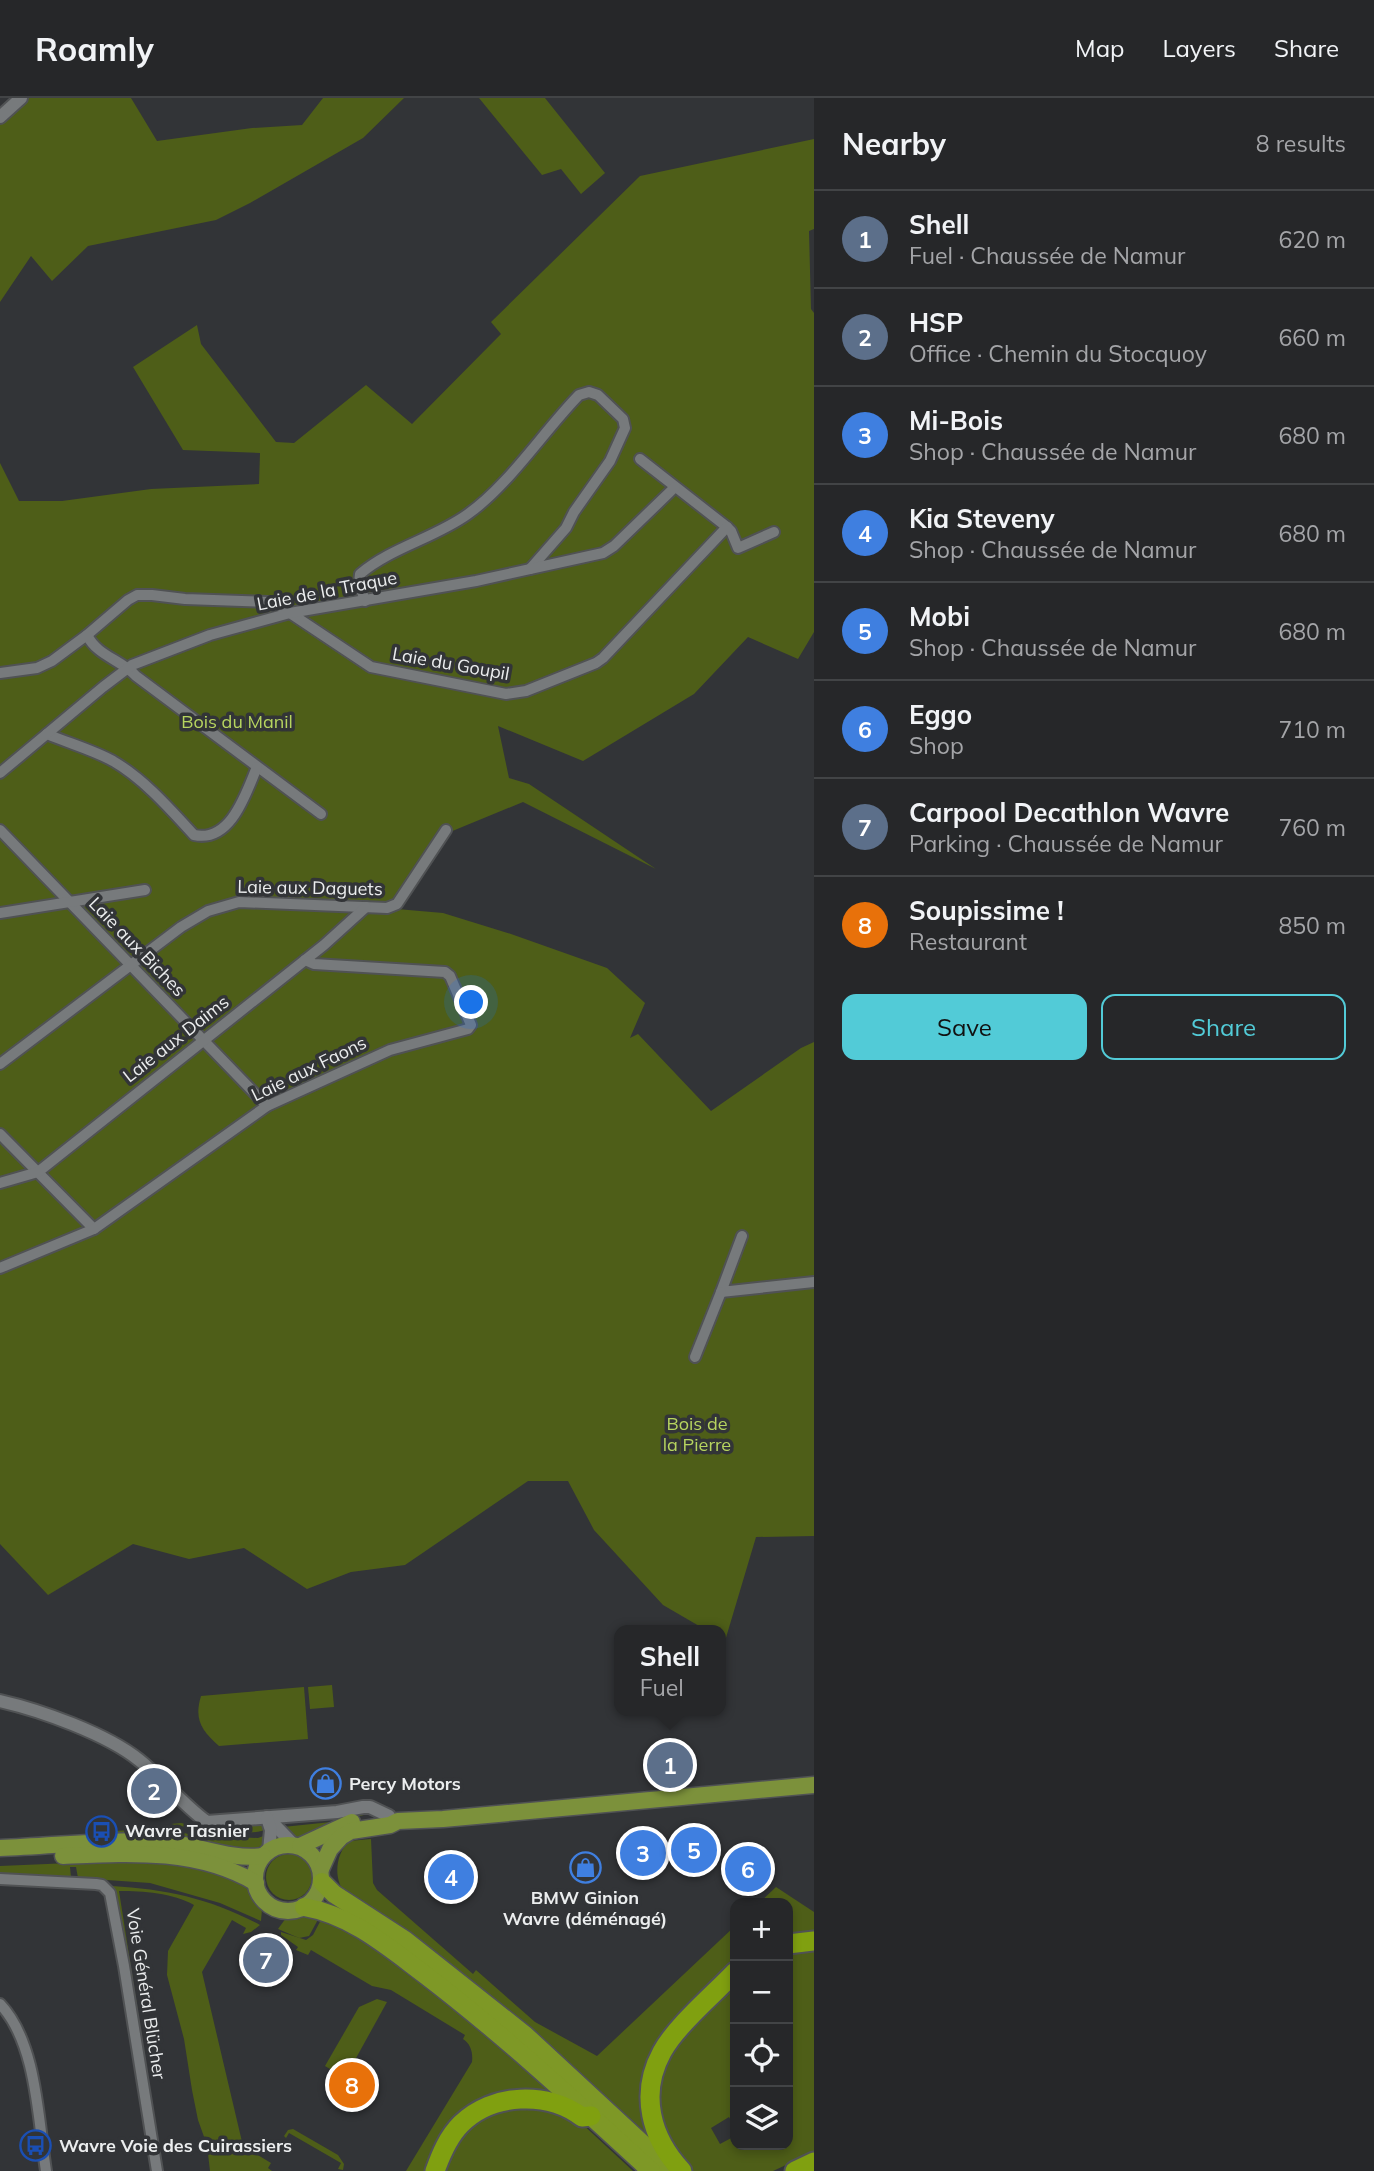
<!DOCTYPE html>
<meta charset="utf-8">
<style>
:root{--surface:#262729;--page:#2e2f31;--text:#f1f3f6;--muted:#a4a5a8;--line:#424446;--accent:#52cbd7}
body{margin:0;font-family:Mulish,sans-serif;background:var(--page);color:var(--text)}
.controls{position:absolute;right:21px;bottom:21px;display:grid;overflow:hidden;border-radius:14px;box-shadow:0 4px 10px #0003}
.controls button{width:63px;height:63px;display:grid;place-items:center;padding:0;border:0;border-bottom:2px solid var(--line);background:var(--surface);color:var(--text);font:35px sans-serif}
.you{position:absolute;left:472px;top:905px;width:24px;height:24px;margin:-18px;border:5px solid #fff;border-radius:50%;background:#1a73e8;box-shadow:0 0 0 10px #1a73e833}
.badge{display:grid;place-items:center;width:46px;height:46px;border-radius:50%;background:var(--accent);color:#fff;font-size:23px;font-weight:700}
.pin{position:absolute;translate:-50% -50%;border:4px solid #fff;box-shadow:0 2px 7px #0006}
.popup{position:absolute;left:614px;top:1527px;width:112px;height:91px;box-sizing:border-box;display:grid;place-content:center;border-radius:14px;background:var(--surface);filter:drop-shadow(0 2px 5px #0005);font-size:23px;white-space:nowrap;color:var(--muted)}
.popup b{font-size:26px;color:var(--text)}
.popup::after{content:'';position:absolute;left:50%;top:100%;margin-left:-14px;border:14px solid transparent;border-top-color:var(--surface)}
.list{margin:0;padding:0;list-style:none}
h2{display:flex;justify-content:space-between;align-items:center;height:91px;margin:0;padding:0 28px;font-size:30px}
h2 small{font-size:23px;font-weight:400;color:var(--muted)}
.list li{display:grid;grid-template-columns:46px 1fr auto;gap:21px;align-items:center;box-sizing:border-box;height:98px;padding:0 28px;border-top:2px solid var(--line)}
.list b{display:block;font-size:26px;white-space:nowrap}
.list p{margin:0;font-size:23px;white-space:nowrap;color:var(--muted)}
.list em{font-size:23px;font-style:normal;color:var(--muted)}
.actions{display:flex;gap:14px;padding:21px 28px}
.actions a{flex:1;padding:16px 0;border:2px solid var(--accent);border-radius:14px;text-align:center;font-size:24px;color:var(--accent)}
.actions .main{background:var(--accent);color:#111}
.icon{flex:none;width:38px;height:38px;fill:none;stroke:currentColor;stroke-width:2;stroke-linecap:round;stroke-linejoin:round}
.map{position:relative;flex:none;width:814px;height:2073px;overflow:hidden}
header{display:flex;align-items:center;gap:42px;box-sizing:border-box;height:98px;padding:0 35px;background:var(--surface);border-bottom:2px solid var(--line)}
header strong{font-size:33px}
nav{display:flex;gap:38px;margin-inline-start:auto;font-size:24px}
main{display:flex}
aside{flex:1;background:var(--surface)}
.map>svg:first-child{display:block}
.green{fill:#4e5e18}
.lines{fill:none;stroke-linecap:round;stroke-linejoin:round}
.minor-casing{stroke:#505254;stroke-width:14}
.tertiary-casing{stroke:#505254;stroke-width:16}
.primary-casing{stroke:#505254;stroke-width:19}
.trunk-casing{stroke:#505254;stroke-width:21}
.motorway-casing{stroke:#505254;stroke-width:23}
.minor{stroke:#777a7c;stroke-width:10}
.tertiary{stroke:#777a7c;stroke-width:12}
.primary{stroke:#7c913b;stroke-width:16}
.trunk{stroke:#7e9826;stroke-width:18}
.motorway{stroke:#80a010;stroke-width:19}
.labels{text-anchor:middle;stroke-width:7;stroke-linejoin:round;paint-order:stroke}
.street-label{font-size:18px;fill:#ebedee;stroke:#323437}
.park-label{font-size:18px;fill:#b7d55f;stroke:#323437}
.poi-label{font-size:18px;font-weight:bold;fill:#ebedee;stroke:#323437;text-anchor:start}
</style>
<header>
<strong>Roamly</strong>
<nav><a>Map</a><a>Layers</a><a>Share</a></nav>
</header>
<main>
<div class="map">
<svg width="814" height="2073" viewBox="0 0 814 2073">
<rect width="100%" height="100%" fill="#323437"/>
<g class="green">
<path d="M 27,0 L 131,0 L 157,43 L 252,30 L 302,27 L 323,0 L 404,0 L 363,40 L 250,105 L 216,122 L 88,148 L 52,183 L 31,158 L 0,204 L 0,27 Z"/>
<path d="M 479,0 L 545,0 L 605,75 L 581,96 L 561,71 L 542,77 Z"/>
<path d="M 814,41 L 814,131 L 809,133 L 811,211 L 814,215 L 814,534 L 798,561 L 748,539 L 694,596 L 583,663 L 498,628 L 509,680 L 529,686 L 656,771 L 523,704 L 450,734 L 397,811 L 443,815 L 511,836 L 607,870 L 645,905 L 630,940 L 638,936 L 711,1013 L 801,950 L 814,944 L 814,1438 L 756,1439 L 725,1543 L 721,1541 L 721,1532 L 706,1532 L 663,1507 L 594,1432 L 568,1383 L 528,1383 L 405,1467 L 351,1474 L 307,1491 L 244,1450 L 189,1461 L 133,1446 L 48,1497 L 0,1446 L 0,365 L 19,403 L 62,403 L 151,391 L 259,386 L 260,355 L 183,352 L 133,269 L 197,227 L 201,246 L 276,344 L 294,345 L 366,287 L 412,326 L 501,236 L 491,224 L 640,78 Z"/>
<path d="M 332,1587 L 334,1609 L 310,1611 L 308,1589 Z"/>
<path d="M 304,1589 L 308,1641 L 219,1648 C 201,1632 194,1621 201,1598 Z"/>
<path d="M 354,1717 L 364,1717 L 346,1721 L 300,1741 L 295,1741 L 283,1729 L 331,1724 Z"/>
<path d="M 181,1725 L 203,1730 L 258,1725 L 267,1731 C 250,1740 190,1731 171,1726 Z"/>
<path d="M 165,1730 L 192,1737 L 258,1740 L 269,1736 C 263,1771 186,1736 164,1733 C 148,1731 130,1734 114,1735 L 115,1733 Z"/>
<path d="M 371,1741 L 373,1785 L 377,1792 L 473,1876 L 476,1872 L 535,1924 L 597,1958 L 735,1828 L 735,1867 L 666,1938 L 654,2042 L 533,1934 L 381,1815 L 353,1797 L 346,1796 C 333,1782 335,1757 349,1743 Z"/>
<circle cx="289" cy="1779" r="23"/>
<path d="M 117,1763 L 153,1763 L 203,1771 L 246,1786 L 262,1811 L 261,1823 L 220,1805 L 150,1785 L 78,1780 L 76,1769 L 70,1769 L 71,1779 L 0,1778 L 0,1768 Z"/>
<path d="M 112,1788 C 166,1791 212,1801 260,1827 L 251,1834 L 243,1836 L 246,1830 L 232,1822 L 202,1874 L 243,2048 L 271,2065 L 268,2070 L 272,2073 L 210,2073 L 207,2047 L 198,2022 L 192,1992 L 184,1941 L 167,1877 L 168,1853 L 194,1807 C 173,1795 143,1793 119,1793 L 163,2073 L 160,2073 Z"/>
<path d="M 776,1789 L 814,1814 L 814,1839 L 788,1841 L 788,1805 L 759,1805 Z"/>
<path d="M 309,1815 L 321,1816 L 309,1838 L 299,1840 L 278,1831 L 286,1820 Z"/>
<path d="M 323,1818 C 408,1867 484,1934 556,1999 L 495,2001 L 430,2073 L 406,2073 L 472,1964 C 473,1955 471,1946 463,1941 L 465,1937 L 391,1892 L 372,1888 L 311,1852 L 308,1857 L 296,1852 L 298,1849 L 281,1837 L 281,1834 L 306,1842 L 313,1837 Z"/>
<path d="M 814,1852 L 814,2054 L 773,2073 L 691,2073 C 684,2064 672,2053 668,2043 C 637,1968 689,1933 735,1886 L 735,2030 L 729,2019 L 711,2030 L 720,2046 L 735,2038 L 735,2047 L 788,2047 L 788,1854 Z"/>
<path d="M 377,1901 L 387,1904 L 345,1980 L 325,1968 L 359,1909 Z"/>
<path d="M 512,2009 L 547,2010 L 579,2023 L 633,2073 L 445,2073 C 456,2038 478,2019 512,2009 Z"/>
<path d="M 293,2031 L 338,2057 L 344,2066 L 343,2072 L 338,2071 L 341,2065 L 289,2035 L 286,2040 L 284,2038 L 288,2032 Z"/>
</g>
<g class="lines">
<defs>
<g id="minor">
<path d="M 640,361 L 727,429 L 731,433 L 738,450 L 774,434"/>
<path d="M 365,503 L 359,485 L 360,476 C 392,449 435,440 468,416 C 509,387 543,334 579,297 L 589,294 L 598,297 L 623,321 L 625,330 L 610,363 L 574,414 L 566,430 L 530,471"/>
<path d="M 87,537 C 97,558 122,562 136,578 L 321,716"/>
<path d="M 0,575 L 37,570 L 52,563 L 87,537 L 128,502 L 137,497 L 152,497 L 185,501 L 268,504 L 284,509 L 290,515 L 371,569 L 506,596 L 526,593 L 596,565 L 603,560 L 727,429"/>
<path d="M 47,636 C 68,645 93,652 113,663 C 144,681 170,711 194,737 C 231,745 246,695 257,669"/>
<path d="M 0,675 L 103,589 L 132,567 L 210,537 L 290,515 L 476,483 L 603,455 L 614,448 L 675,389"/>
<path d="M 0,732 L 267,1008"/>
<path d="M 0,815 L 145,792"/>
<path d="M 0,966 L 181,829 L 208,813 L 239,804 L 387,810 L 397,806 L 446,732"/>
<path d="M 0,1036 L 94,1131"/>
<path d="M 0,1085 L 38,1074 L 324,847 L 366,809"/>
<path d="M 742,1138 L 721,1194 L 814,1184"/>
<path d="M 0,1170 L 94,1131 L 267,1008 L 390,952 L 468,931 L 471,927 L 450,878 L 445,874 L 314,866 L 305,862"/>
<path d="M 695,1259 L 721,1194"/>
<path d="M 0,1781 L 96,1786 L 102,1787 L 110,1795 L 124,1868 L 157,2073"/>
<path d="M 0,1906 C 37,1945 38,2022 46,2073"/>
</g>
<g id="tertiary">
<path d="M 0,19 L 21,0"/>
<path d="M 0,1603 C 40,1612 107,1636 139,1662 C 163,1681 182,1706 207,1724 L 337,1714 L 363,1709 L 370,1709 L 389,1718"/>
<path d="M 267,1719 L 293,1746"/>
<path d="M 267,1720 L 271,1732 L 269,1752"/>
</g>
<g id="primary">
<circle cx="288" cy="1780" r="33"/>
<path d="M 300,1748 L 352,1724"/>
<path d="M 0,1750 C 52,1748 105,1742 157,1743 C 193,1745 230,1763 263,1758"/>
<path d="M 63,1758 C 128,1755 197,1750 256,1785"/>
<path d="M 321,1771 L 330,1751 L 341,1739 L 351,1733 L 390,1727 L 398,1723 L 443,1721 L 814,1687"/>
</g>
<g id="trunk">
<path d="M 322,1784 L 334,1796 L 405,1842 L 525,1937 L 672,2073"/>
<path d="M 304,1809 C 351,1817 388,1849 424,1876 C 504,1937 577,2005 651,2073"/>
</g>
<g id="motorway">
<path d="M 788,1846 L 814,1843"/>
<path d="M 435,2073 C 441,2056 448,2039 461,2026 C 492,1995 548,1993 582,2019 L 591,2018"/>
<path d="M 682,2073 C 651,2040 639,1996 662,1954 C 676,1928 714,1896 735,1874"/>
<path d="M 795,2073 L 814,2064"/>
</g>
</defs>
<use href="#minor" class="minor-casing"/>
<use href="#tertiary" class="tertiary-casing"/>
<use href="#primary" class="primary-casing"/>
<use href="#trunk" class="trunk-casing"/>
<use href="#motorway" class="motorway-casing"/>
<use href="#minor" class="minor"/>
<use href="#tertiary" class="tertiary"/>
<use href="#primary" class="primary"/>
<use href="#trunk" class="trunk"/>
<use href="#motorway" class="motorway"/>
</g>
<defs>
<symbol id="shop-ring" viewBox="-11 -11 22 22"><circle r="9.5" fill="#323437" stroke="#3f7fe0" stroke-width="1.5"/><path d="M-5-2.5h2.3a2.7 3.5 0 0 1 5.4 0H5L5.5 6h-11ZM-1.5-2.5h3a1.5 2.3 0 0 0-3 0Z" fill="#3f7fe0"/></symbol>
<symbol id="bus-ring" viewBox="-11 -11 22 22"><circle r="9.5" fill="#323437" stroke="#1a4fb4" stroke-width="1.5"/><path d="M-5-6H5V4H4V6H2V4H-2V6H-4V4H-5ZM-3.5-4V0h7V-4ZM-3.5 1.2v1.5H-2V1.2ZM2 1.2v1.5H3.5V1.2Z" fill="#1a4fb4"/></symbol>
</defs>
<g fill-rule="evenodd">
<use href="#shop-ring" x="308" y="1668" width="35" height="35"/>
<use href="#bus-ring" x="84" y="1716" width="35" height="35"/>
<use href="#shop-ring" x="568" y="1752" width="35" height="35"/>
<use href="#bus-ring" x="18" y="2030" width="35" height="35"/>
</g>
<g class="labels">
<g class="street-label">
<text transform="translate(327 493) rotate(-11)" y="6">Laie de la Traque</text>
<text transform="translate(451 566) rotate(10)" y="6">Laie du Goupil</text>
<text transform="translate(310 790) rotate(1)" y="6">Laie aux Daguets</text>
<text transform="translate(137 849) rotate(46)" y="6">Laie aux Biches</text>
<text transform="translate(176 941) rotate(-38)" y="6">Laie aux Daims</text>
<text transform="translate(309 971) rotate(-26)" y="6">Laie aux Faons</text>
<text transform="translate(146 1896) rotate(81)" y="6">Voie Général Blücher</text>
</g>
<g class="park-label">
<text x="237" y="630">Bois du Manil</text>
<text x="697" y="1332">Bois de<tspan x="697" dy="21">la Pierre</tspan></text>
</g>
<g class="poi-label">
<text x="349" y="1692">Percy Motors</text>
<text x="125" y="1739">Wavre Tasnier</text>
<text x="585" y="1806" text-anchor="middle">BMW Ginion<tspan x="585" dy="21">Wavre (déménagé)</tspan></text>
<text x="59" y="2054">Wavre Voie des Cuirassiers</text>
</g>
</g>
</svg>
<div class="controls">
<button>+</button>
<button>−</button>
<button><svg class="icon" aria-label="locate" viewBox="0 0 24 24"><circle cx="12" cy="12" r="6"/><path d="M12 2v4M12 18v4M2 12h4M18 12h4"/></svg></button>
<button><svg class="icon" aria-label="layers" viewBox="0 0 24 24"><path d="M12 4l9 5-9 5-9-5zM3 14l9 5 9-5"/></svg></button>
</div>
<div class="you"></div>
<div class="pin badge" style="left:670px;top:1667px;background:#5c6f8a">1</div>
<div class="popup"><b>Shell</b>Fuel</div>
<div class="pin badge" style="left:154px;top:1693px;background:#5c6f8a">2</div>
<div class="pin badge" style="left:643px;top:1755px;background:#3f7fe0">3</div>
<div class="pin badge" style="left:451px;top:1779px;background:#3f7fe0">4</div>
<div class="pin badge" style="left:694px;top:1752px;background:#3f7fe0">5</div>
<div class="pin badge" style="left:748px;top:1771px;background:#3f7fe0">6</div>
<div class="pin badge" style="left:266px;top:1862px;background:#5c6f8a">7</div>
<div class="pin badge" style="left:352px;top:1987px;background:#e8710a">8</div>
</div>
<aside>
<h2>Nearby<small>8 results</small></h2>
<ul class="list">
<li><span class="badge" style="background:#5c6f8a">1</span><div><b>Shell</b><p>Fuel · Chaussée de Namur</p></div><em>620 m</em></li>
<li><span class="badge" style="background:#5c6f8a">2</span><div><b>HSP</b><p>Office · Chemin du Stocquoy</p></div><em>660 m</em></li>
<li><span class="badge" style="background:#3f7fe0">3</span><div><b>Mi-Bois</b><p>Shop · Chaussée de Namur</p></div><em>680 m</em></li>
<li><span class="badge" style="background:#3f7fe0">4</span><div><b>Kia Steveny</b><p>Shop · Chaussée de Namur</p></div><em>680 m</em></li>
<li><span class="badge" style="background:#3f7fe0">5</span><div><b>Mobi</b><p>Shop · Chaussée de Namur</p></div><em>680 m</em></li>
<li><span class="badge" style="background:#3f7fe0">6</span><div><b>Eggo</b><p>Shop</p></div><em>710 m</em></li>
<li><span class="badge" style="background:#5c6f8a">7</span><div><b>Carpool Decathlon Wavre</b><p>Parking · Chaussée de Namur</p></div><em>760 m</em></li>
<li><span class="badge" style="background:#e8710a">8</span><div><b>Soupissime !</b><p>Restaurant</p></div><em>850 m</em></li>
</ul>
<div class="actions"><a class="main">Save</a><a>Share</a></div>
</aside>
</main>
